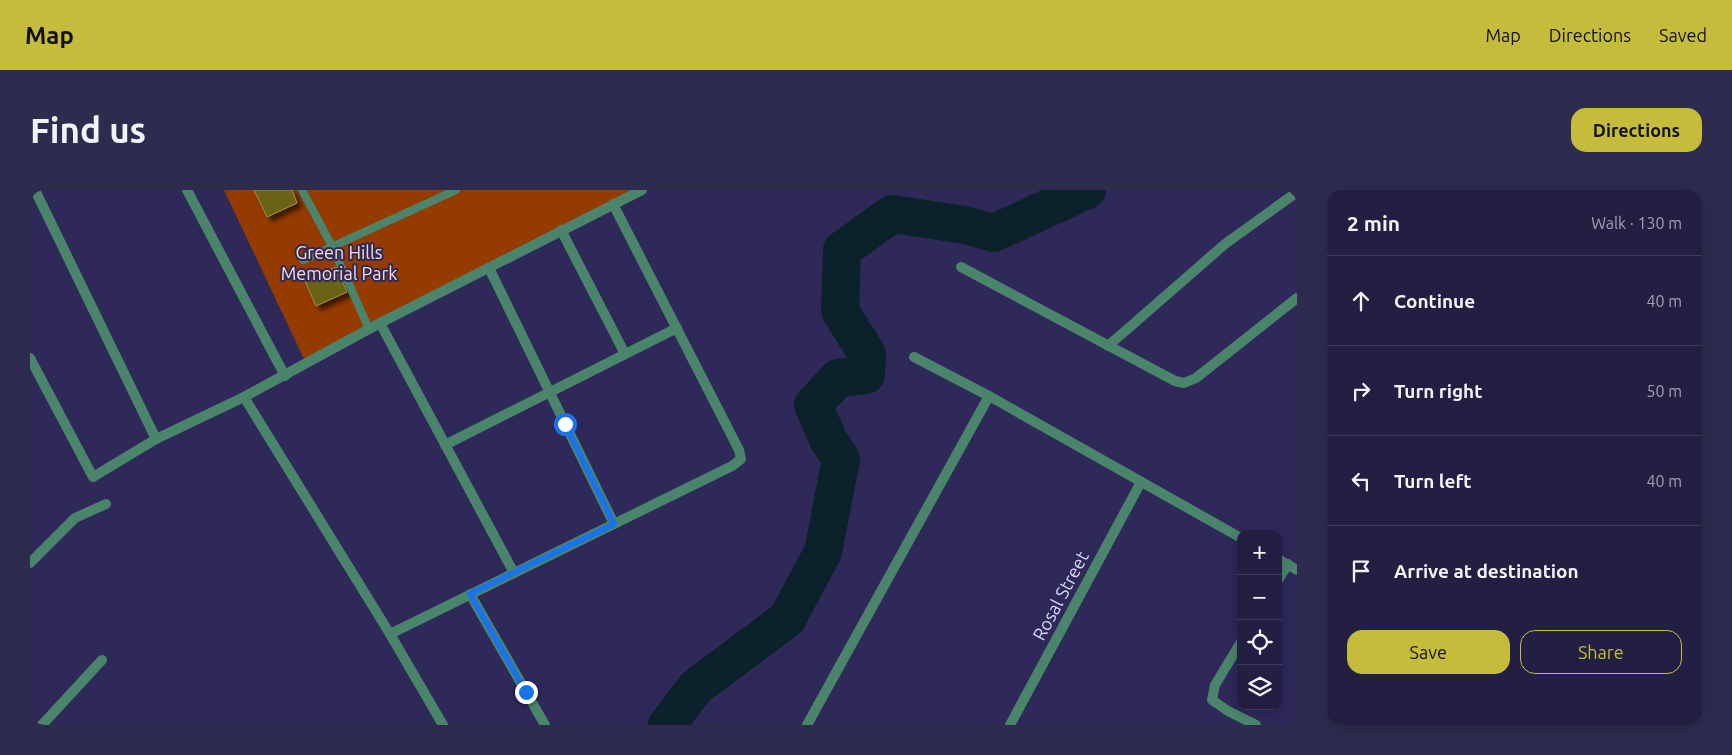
<!DOCTYPE html>
<meta charset="utf-8">
<style>
:root{--surface:#221f43;--page:#2e2c4e;--text:#f1f3f6;--muted:#a2a2b2;--line:#3f3d5c;--accent:#c6bc3c}
body{margin:0;font-family:Ubuntu,sans-serif;background:var(--page);color:var(--text)}
.controls{position:absolute;right:15px;bottom:15px;display:grid;overflow:hidden;border-radius:10px;box-shadow:0 2px 12px #0003}
.controls button{width:45px;height:45px;display:grid;place-items:center;padding:0;border:0;border-bottom:1px solid var(--line);background:var(--surface);color:var(--text);font:25px sans-serif}
.stop{position:absolute;width:15px;height:15px;margin:-11px;border:4px solid #1a73e8;border-radius:50%;background:#fff}
.stop.end{background:#1a73e8;border-color:#fff;box-shadow:0 1px 5px #0008}
.list{margin:0;padding:0;list-style:none}
h2{display:flex;justify-content:space-between;align-items:center;height:65px;margin:0;padding:0 20px;font-size:21px}
h2 small{font-size:16px;font-weight:400;color:var(--muted)}
.list li{display:grid;grid-template-columns:32px 1fr auto;gap:15px;align-items:center;box-sizing:border-box;height:90px;padding:0 20px;border-top:1px solid var(--line)}
.list b{display:block;font-size:19px;white-space:nowrap}
.list em{font-size:16px;font-style:normal;color:var(--muted)}
.actions{display:flex;gap:10px;padding:15px 20px}
.actions a{flex:1;padding:11px 0;border:1px solid var(--accent);border-radius:15px;text-align:center;font-size:18px;color:var(--accent)}
.actions .main{background:var(--accent);color:#111}
.icon{flex:none;width:28px;height:28px;fill:none;stroke:currentColor;stroke-width:2;stroke-linecap:round;stroke-linejoin:round}
.map{position:relative;flex:none;width:1267px;height:535px;overflow:hidden;border-radius:15px}
header{display:flex;align-items:center;gap:30px;box-sizing:border-box;height:70px;padding:0 25px;background:var(--accent);color:#111}
header strong{font-size:24px}
nav{display:flex;gap:28px;margin-inline-start:auto;font-size:18px}
.intro{display:flex;align-items:center;justify-content:space-between;box-sizing:border-box;height:120px;padding:0 30px}
h1{margin:0;font-size:35px}
.button{padding:12px 22px;border-radius:15px;background:var(--accent);color:#111;font-size:18px;font-weight:700}
main{display:flex;gap:30px;padding:0 30px}
aside{flex:1;background:var(--surface);border-radius:15px;box-shadow:0 2px 12px #0003}
.map>svg:first-child{display:block}
.green{fill:#963b00}
.lines{fill:none;stroke-linecap:round;stroke-linejoin:round}
.river{stroke:#0c222a;stroke-width:38}
.building{fill:#6b6414;stroke:#979254;filter:url(#shadow)}
.service{stroke:#4a846b;stroke-width:8}
.minor{stroke:#4a846b;stroke-width:10}
.route{stroke:#1a73e8;stroke-width:6}
.labels{text-anchor:middle;stroke-width:4;stroke-linejoin:round;paint-order:stroke}
.park-label{font-size:18px;fill:#fbddd0;stroke:#2e2959}
.street-label{font-size:18px;fill:#dbdbfa;stroke:#2e2959}
</style>
<header>
<strong>Map</strong>
<nav><a>Map</a><a>Directions</a><a>Saved</a></nav>
</header>
<div class="intro"><h1>Find us</h1><a class="button">Directions</a></div>
<main>
<div class="map">
<svg width="1267" height="535" viewBox="0 0 1267 535">
<defs>
<filter id="shadow"><feDropShadow dx="4.5" dy="4.5" stdDeviation="2.5" flood-color="#0009"/></filter>
</defs>
<rect width="100%" height="100%" fill="#2e2959"/>
<path class="green" d="M 194,0 L 611,0 L 275,171 Z"/>
<g class="lines">
<path class="river" d="M 637,535 L 666,497 L 757,429 L 793,362 L 811,269 L 799,251 L 783,215 L 808,188 L 836,185 L 837,164 L 810,121 L 812,60 L 862,24 L 935,35 L 964,43 L 1057,0"/>
</g>
<g class="building">
<path d="M 224,0 L 262,0 L 267,13 L 237,27 Z"/>
<path d="M 306,77 L 317,102 L 286,116 L 275,91 Z"/>
</g>
<g class="lines">
<g class="service">
<path d="M 272,0 L 302,56 L 339,139"/>
<path d="M 273,70 L 426,0"/>
</g>
<g class="minor">
<path d="M 5,0 L 126,249"/>
<path d="M 157,0 L 255,186"/>
<path d="M 531,40 L 595,164"/>
<path d="M 931,77 L 1145,191 L 1154,193 L 1166,188 L 1267,108"/>
<path d="M 459,78 L 584,334"/>
<path d="M 350,133 L 484,383"/>
<path d="M 1078,156 L 1195,54 L 1267,2"/>
<path d="M 884,167 L 959,206 L 1211,348"/>
<path d="M 0,168 L 63,287 L 126,249 L 214,207 L 350,133 L 612,0"/>
<path d="M 214,207 L 360,444 L 413,535"/>
<path d="M 415,255 L 647,138"/>
<path d="M 1248,369 L 1267,380"/>
<path d="M 0,373 L 45,328 L 76,314"/>
<path d="M 1248,390 L 1258,374"/>
<path d="M 440,404 L 515,535"/>
<path d="M 360,444 L 702,276 L 711,269 L 709,260 L 583,14"/>
<path d="M 1211,452 L 1185,495 L 1182,510 L 1198,521 L 1226,535"/>
<path d="M 12,535 L 72,470"/>
<path d="M 777,535 L 959,206"/>
<path d="M 980,535 L 1111,292"/>
</g>
</g>
<g class="lines">
<path class="route" d="M 496,502 L 440,404 L 584,334 L 535,234"/>
</g>
<g class="labels">
<g class="park-label">
<text x="309" y="69">Green Hills<tspan x="309" dy="21">Memorial Park</tspan></text>
</g>
<g class="street-label">
<text transform="translate(1031 406) rotate(-62)" y="6">Rosal Street</text>
</g>
</g>
</svg>
<div class="controls">
<button>+</button>
<button>−</button>
<button><svg class="icon" aria-label="locate" viewBox="0 0 24 24"><circle cx="12" cy="12" r="6"/><path d="M12 2v4M12 18v4M2 12h4M18 12h4"/></svg></button>
<button><svg class="icon" aria-label="layers" viewBox="0 0 24 24"><path d="M12 4l9 5-9 5-9-5zM3 14l9 5 9-5"/></svg></button>
</div>
<div class="stop" style="left:535px;top:234px"></div>
<div class="stop end" style="left:496px;top:502px"></div>
</div>
<aside>
<h2>2 min<small>Walk · 130 m</small></h2>
<ul class="list">
<li><svg class="icon" aria-label="ahead" viewBox="0 0 24 24"><path d="M12 20V5M6 11l6-6 6 6"/></svg><div><b>Continue</b></div><em>40 m</em></li>
<li><svg class="icon" aria-label="right" viewBox="0 0 24 24"><path d="M7 20v-9h11M14 6l5 5-5 5"/></svg><div><b>Turn right</b></div><em>50 m</em></li>
<li><svg class="icon" aria-label="left" viewBox="0 0 24 24"><path d="M17 20v-9H6M10 6l-5 5 5 5"/></svg><div><b>Turn left</b></div><em>40 m</em></li>
<li><svg class="icon" aria-label="arrive" viewBox="0 0 24 24"><path d="M6 21V4h12l-3 4 3 4H6"/></svg><div><b>Arrive at destination</b></div></li>
</ul>
<div class="actions"><a class="main">Save</a><a>Share</a></div>
</aside>
</main>
